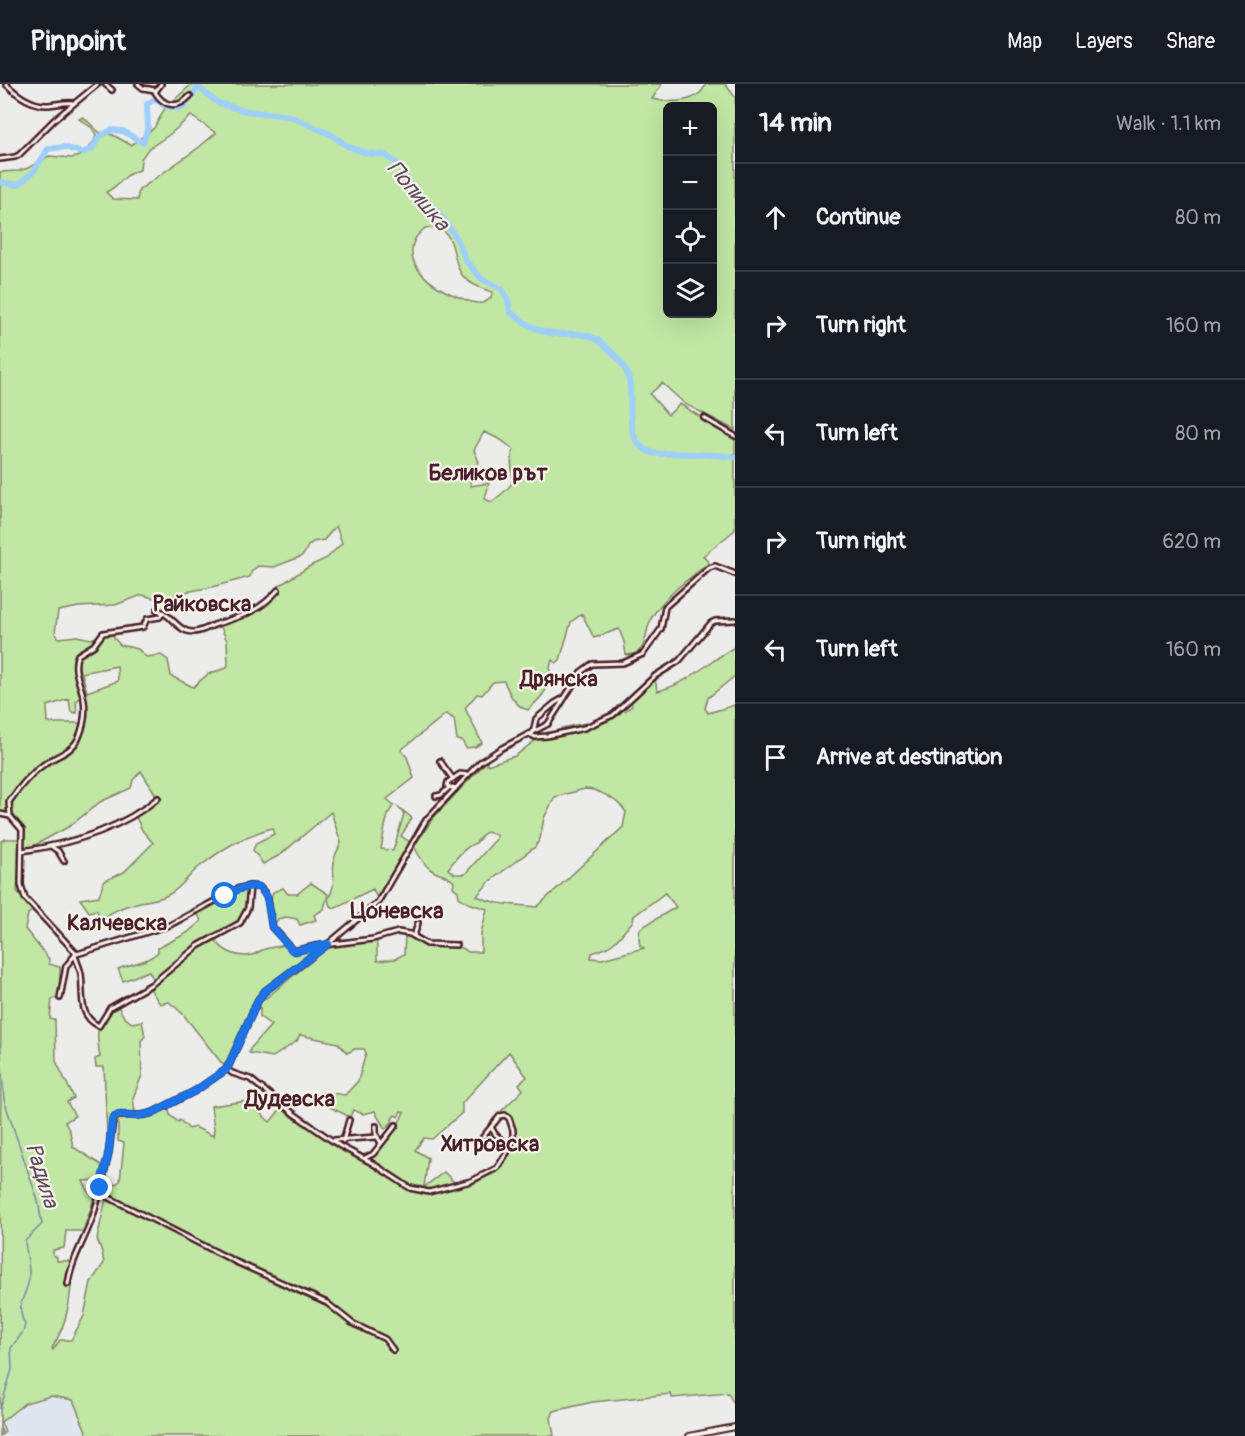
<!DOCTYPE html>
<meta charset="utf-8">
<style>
:root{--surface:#171b24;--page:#20242c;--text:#f1f3f6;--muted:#9ea1a6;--line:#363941}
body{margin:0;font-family:Pangolin,sans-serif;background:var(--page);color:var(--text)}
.controls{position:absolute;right:18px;top:18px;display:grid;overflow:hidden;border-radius:9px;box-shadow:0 6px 24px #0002}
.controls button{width:54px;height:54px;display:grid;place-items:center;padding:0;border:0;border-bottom:2px solid var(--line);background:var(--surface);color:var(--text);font:30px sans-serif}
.stop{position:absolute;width:18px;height:18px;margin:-14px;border:4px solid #1a73e8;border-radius:50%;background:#fff}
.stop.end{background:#1a73e8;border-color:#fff;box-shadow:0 2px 6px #0008}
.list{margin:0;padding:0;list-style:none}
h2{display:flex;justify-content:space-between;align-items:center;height:78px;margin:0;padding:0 24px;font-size:26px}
h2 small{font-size:20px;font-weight:400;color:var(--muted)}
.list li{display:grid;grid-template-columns:39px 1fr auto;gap:18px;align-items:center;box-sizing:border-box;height:108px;padding:0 24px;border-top:2px solid var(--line)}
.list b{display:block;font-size:22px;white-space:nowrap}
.list em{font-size:20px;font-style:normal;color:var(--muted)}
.icon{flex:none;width:33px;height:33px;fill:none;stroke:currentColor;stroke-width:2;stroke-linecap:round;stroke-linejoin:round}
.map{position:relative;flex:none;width:735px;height:1352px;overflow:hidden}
header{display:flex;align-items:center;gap:36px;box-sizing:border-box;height:84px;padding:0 30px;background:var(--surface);border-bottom:2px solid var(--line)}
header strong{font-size:28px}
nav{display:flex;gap:33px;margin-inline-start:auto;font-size:21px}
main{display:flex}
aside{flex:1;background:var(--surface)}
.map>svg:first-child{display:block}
.built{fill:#dfe6ef}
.green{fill:#c0e7a3;stroke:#858367;stroke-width:1.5;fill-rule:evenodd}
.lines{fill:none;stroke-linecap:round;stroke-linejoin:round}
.stream{stroke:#7c88a7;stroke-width:1.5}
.river{stroke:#9ecefa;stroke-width:6}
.street-casing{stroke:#4a1f2b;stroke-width:8}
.secondary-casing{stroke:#4a1f2b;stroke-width:8}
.street{stroke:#f7f3e8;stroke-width:3}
.secondary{stroke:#f7f3e8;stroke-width:4}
.route{stroke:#1a73e8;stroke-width:8}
.labels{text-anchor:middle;stroke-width:4.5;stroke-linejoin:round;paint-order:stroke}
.water-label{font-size:22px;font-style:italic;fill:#5f4b5f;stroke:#f7f3e8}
.neighbourhood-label{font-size:22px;font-weight:bold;fill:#4a1f2b;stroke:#f7f3e8}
</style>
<header>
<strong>Pinpoint</strong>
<nav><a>Map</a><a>Layers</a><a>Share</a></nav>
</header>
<main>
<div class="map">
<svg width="735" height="1352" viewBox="0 0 735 1352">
<rect width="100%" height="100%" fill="#ecedeb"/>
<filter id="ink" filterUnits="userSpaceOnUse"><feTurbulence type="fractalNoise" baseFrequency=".0167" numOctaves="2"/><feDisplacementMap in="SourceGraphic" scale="12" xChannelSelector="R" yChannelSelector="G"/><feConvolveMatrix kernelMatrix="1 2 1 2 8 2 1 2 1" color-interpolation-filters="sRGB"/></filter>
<g filter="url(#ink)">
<path class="built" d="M 51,1312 L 73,1316 L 88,1352 L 7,1352 L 1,1339 L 25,1319 Z"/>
<g class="green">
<path d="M 192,0 L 662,0 L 652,15 C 670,19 698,20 706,0 L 725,0 L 735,13 L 735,346 L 685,320 L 662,299 L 650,310 L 668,331 L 680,320 L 735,355 L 735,446 L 703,472 L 709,479 C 689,495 665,511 652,533 C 643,548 650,571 626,571 L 624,558 L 619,545 L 594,554 L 582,530 L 571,538 L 560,576 L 556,579 L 552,576 C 549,584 550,589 549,597 C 547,609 536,618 528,626 C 514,622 509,609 504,597 L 493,598 L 482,611 L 477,610 L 465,624 L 482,659 L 475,663 L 466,664 L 462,657 L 457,656 L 454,635 L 446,630 L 401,666 L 407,673 L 414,694 L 387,715 L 394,721 C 385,731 384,751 381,765 L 393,767 L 404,730 L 397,722 L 412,734 L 401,752 L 410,758 L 377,814 L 373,805 L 334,824 L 330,822 L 328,815 C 337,800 332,792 334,777 C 334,771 339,764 341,759 L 331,728 L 280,771 L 263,780 L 253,766 L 256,759 L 274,750 L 272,744 C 243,752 222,765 199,783 C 188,792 181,804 168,811 C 156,817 145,816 133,820 C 121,823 110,829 99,836 L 97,826 L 89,828 L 80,815 L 99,812 L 104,797 L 124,788 L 153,759 L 142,746 L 135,731 L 156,711 L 141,687 L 133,696 L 131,704 L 100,718 L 70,742 L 24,767 L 22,743 L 9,728 C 11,708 32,691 47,679 L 42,679 L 9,716 L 6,729 L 0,727 L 0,88 L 18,87 L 28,84 L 49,72 L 72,74 L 83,71 L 94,57 L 96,51 L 92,44 L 79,35 L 83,33 L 99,48 L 113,51 L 131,61 L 154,44 L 165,24 ZM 668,22 L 712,22 L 712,230 L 668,230 ZM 191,32 L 216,49 L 198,64 L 139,106 L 137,116 L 113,115 L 106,108 C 119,103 125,88 140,86 L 141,75 L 148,65 L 169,51 ZM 440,143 C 458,159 451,175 462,191 C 469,200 482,205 492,208 L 491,214 C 489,215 486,218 483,219 C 475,221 464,215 456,212 C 436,204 401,182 415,155 C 417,151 422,147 425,144 ZM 484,348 L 501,356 L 514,366 C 507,378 516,393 511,400 C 507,407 497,413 492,418 L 485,415 L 489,399 L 471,402 L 469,392 L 479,378 L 474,366 ZM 336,442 L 342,459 L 327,474 L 310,482 L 280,501 L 269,514 L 252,527 L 230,538 L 219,539 L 227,557 L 228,581 L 226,584 L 208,590 L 193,603 L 171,592 L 168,576 L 161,571 L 146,573 L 138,565 L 120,561 L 114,554 L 114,547 L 91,555 L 77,552 L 59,554 L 55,549 L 58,527 L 79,523 L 115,521 L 142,511 L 165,517 L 180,509 L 212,503 L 250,493 L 252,487 L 258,482 L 274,483 L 300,473 L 304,470 L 308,462 L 313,458 L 324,456 ZM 117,582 L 118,597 L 87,608 L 82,589 ZM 81,612 L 85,615 L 87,626 L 83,639 L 48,639 L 47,622 L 69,615 L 71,628 L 77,629 L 76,618 Z"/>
<path d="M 735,563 L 735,592 L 708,614 L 705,624 L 708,629 L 735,621 L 735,1322 L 728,1309 L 672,1314 L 671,1310 L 593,1318 L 554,1327 L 551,1334 L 554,1352 L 88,1352 L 73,1316 L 51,1312 L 25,1319 L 1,1338 L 5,1348 L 0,1352 L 1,757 L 5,755 L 21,755 L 17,807 L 32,827 L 28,830 L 25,845 L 49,875 L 49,880 L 60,883 L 59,914 L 52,915 L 50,935 L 55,936 L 56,977 L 74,1014 L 67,1018 L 75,1032 L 65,1038 L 70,1048 L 73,1063 L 103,1082 L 100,1096 L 83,1097 L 89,1108 L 96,1109 L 83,1147 L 66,1147 L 64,1164 L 53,1166 L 53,1171 L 57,1173 L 57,1177 L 72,1177 C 72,1208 69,1237 52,1264 L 53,1266 L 60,1256 L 71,1256 L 84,1232 L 91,1198 L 104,1179 L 102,1168 L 97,1155 L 106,1114 L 148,1133 L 281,1202 L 328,1223 L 354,1244 L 364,1247 L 351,1241 L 318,1216 L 248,1183 L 107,1111 L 104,1108 L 120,1097 L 124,1059 L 118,1057 L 118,1034 L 122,1032 L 153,1030 L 169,1025 L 170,1031 L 178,1038 L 180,1036 L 189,1045 L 195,1043 L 213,1052 L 214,1045 L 211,1022 L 247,1017 L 270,1038 L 283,1022 L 336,1059 L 396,1093 L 367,1074 C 381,1060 397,1046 404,1028 L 401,1027 L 398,1033 L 395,1031 L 392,1035 L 393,1037 L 385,1045 C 382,1038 378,1035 375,1027 L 363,1030 L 353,1026 L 350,1033 L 309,1013 C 320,1007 333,1009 345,1011 L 358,997 L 366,969 L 364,965 L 355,965 L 347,969 L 338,959 L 300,951 L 297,957 L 273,973 L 249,969 L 250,965 L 271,941 L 260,933 L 260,919 L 331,861 L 377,855 L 377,877 L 395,875 L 404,870 L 405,850 C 414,853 421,860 431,862 C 445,864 456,857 468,868 L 481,868 L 481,849 L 487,825 L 468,819 L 459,813 L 458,807 L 453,803 L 454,798 C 448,792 445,792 437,789 C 426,785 419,772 414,762 L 435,732 L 487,677 L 487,681 L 515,672 L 541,652 L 561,651 L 564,649 L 561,648 L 561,644 L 585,639 L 589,644 L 623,625 L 625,627 L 632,622 L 631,618 L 655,593 L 657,607 C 687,601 709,577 735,563 ZM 585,705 C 599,705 619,717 626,728 L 623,743 L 537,823 C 516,820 497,822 477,812 L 490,797 L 535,763 L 540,755 L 544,734 L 555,713 ZM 487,748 L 496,751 L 496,755 L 465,790 L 455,790 L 448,785 C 455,775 465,762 476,759 L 483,750 ZM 665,809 L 676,823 L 641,844 C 638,848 639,856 640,862 L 644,864 L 602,875 L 591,874 L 592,869 C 612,863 615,859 627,844 C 631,839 634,838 634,832 ZM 509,968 L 527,993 L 519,1000 L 523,1006 L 492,1036 L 503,1030 C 522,1043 509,1077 492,1088 C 484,1093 465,1098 456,1100 L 444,1088 L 424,1103 L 428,1074 L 415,1066 L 424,1054 L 432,1055 L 462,1029 L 462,1019 Z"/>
<path d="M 311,799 L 328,810 L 324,825 L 314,831 L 316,836 L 300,841 L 297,835 L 286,833 L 278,835 L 275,840 L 271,814 L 273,808 L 283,804 L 288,810 L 297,810 Z"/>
<path d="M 252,805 C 247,835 243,842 214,854 C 221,866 237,875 252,871 C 257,870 260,866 265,865 C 271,863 278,863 284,861 C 296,870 304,868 319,864 L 263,906 L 224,982 L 182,929 L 169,918 L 160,920 L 150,905 L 156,900 L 149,887 L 123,897 L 118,885 C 132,879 148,878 158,868 L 158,864 L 187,849 L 201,837 L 198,830 L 240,807 Z"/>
<path d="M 118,922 L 124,933 L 132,939 L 142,937 L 145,952 L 141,957 L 142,991 L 133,1014 L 135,1028 L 119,1028 L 112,1031 L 107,1052 L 104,983 L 96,983 L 95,975 L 100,973 C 96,950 94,935 118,922 Z"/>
</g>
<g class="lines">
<g class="stream">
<path d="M 0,960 L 4,1016 L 38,1117 L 42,1140 L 25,1157 C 26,1168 29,1179 29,1190 C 30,1212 13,1215 25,1241 L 23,1248 L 11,1264 L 12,1285 L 0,1326"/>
<path d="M 0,1344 L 3,1350"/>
</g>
<path class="river" d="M 0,98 L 18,101 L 34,87 L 48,65 L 65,63 L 82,69 L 92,65 L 99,53 L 111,46 L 123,47 L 143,59 L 148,43 L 147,20 L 155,15 C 165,23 172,26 184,23 L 198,3 L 218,19 L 246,27 L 290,32 L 332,51 L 347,62 L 366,69 L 385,71 L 400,82 L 409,98 L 441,132 L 457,155 L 466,177 L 482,195 L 502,205 L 508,216 L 510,228 C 521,236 533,245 546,248 C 564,253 583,245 599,257 C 610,265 624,279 628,292 C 636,317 619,358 653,369 C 658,371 665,369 671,369 C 692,370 714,370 735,373"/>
<defs>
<g id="street">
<path d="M 6,0 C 18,12 32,22 49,21 C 58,20 65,18 74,19"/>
<path d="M 105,0 L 112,6"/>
<path d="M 138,0 L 143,4 L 155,6"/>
<path d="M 161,0 L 155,8 C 164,23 178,25 190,12"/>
<path d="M 0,75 L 15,73 L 19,71 L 54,36 L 98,0"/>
<path d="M 704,334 L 735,352"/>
<path d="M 157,526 C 170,529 175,543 187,547 C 197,550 205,545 214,541 C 241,532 258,529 278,506"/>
<path d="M 533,649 L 536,635 L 555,619 L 564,614"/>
<path d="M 529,650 L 535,653 L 547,652 L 584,644 L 613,631 L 655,592 L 679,577 L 711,539 L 715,537 L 735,536"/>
<path d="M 440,677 L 453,695"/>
<path d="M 455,705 L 447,702 L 448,698 L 460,690 L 468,691"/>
<path d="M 436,712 L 441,711 L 450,703"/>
<path d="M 0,730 L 10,732 L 22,746 L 21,801 L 25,814 L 77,870 L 170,841 L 237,805 L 250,802 L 259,803 L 264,808 L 268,816 L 272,843 L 294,867 L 316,862 L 373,855 L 398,848 L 410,850 L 427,860 L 456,861"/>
<path d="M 10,732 L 9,718 C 18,705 30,690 43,681 C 56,671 72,669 79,653 C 84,641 86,629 84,616 C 82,603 71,584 78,571 L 94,561 L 103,549 L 143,543 L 147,535 L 160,533 L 163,528"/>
<path d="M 52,763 L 58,767 L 64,777"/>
<path d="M 22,767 C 71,760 120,746 158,714"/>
<path d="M 414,852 L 418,839"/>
<path d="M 75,872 C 77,878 80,884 81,890 C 84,910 77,932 99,942 L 110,924 L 152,900 L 198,862 L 240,839 L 248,824 L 250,802"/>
<path d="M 60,914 L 66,882 L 75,871"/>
<path d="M 227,985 L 232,989 L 250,995 L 294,1030 L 340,1062 L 372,1079 L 410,1104 L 429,1108 L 471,1097 L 497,1084 L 510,1064 L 513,1055 L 513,1046 L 509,1034 L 505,1031 L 500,1032 L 483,1053"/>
<path d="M 376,1042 L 376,1050 L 381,1059"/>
<path d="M 491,1043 L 495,1050 L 510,1064"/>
<path d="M 334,1056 L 377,1053"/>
<path d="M 343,1057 L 349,1036"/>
<path d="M 365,1074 L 373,1070 L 396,1041"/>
<path d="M 101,1107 L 102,1110 L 236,1178 L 327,1219 L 352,1239 L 385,1255 L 393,1266"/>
<path d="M 68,1200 C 71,1177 84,1157 92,1135 C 99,1116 102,1096 107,1077 C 110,1066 111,1038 115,1032 L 144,1031 L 152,1029 L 195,1007 L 227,985 L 258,916 L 265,907 L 328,860 L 378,818 L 426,736 L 480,678 L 502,664 L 548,640 L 581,588 L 592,580 L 623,579 L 643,570 L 661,545 L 665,523 L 709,484 L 715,482 L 735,490"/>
</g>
<path id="secondary" d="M 689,1352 L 735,1343"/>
</defs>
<use href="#street" class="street-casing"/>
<use href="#secondary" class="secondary-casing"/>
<use href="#street" class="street"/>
<use href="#secondary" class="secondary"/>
</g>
</g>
<g class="lines" filter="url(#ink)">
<path class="route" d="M 100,1104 L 109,1067 L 112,1035 L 118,1030 L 137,1032 L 152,1029 L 195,1007 L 227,985 L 258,916 L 265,907 L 328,860 L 296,867 L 292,866 L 272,843 L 267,813 L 259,803 C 246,801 236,806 225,812"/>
</g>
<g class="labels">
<g class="water-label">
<text transform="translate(419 111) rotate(50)" y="8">Попишка</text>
<text transform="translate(43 1091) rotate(73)" y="8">Радила</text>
</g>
<g class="neighbourhood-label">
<text x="488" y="396">Беликов рът</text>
<text x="202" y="527">Райковска</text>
<text x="559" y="602">Дрянска</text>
<text x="397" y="834">Цоневска</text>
<text x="117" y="846">Калчевска</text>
<text x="290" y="1022">Дудевска</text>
<text x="490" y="1067">Хитровска</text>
</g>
</g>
</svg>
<div class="controls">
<button>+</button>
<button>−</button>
<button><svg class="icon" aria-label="locate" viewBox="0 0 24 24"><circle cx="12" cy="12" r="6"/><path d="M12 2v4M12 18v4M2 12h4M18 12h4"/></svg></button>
<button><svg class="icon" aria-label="layers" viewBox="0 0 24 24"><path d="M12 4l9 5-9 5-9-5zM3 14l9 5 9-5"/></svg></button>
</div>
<div class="stop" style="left:225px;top:812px"></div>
<div class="stop end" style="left:100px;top:1104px"></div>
</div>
<aside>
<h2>14 min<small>Walk · 1.1 km</small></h2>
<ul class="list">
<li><svg class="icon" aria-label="ahead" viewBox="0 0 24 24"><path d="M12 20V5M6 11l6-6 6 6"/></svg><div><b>Continue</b></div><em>80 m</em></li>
<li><svg class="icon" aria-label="right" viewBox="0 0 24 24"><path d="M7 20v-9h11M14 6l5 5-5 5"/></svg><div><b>Turn right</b></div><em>160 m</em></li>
<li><svg class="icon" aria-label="left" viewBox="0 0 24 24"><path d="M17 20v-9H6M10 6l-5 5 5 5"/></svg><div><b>Turn left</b></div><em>80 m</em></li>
<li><svg class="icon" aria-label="right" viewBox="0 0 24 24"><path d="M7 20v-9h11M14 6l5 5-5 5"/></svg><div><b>Turn right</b></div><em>620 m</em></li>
<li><svg class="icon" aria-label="left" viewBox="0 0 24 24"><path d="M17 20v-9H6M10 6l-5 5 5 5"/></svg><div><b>Turn left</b></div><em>160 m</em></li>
<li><svg class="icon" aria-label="arrive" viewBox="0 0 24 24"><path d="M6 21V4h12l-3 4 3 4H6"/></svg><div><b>Arrive at destination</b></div></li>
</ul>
</aside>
</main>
